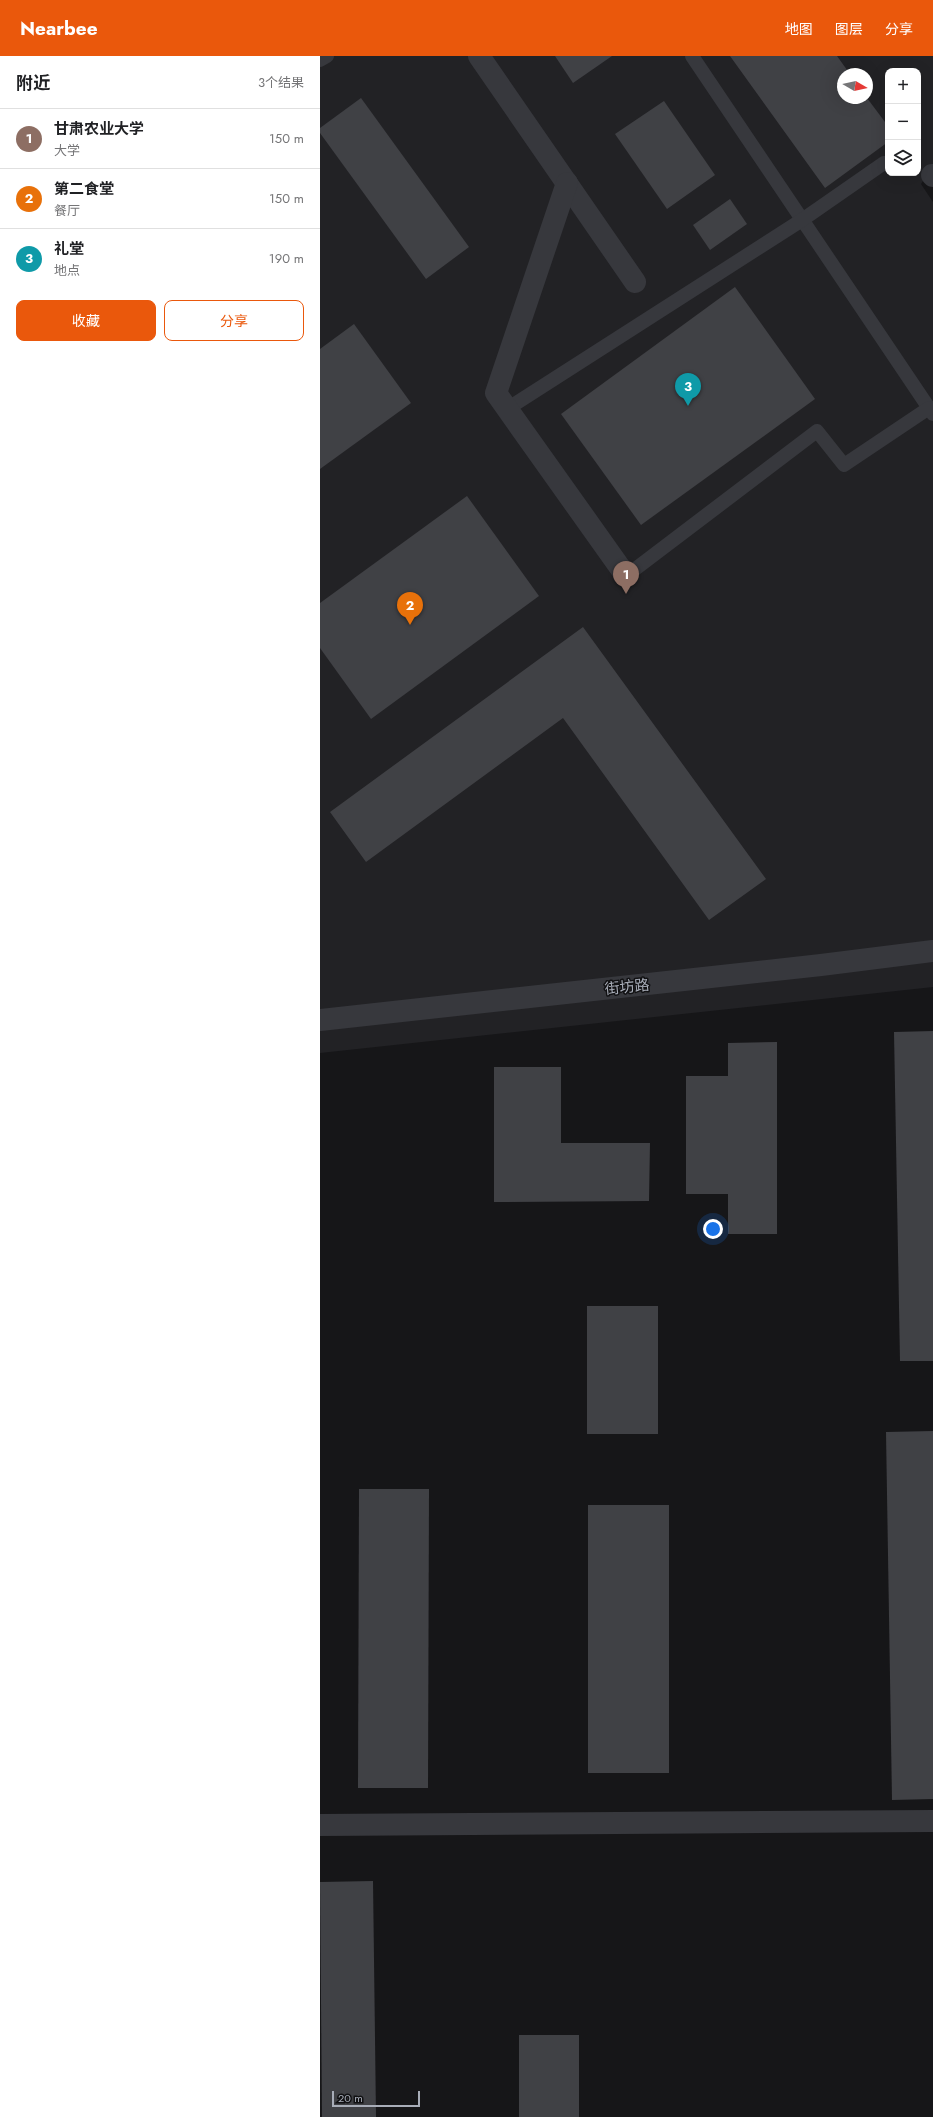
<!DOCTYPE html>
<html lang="zh">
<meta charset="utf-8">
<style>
:root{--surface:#fff;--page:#f2f2f2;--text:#202124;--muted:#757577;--line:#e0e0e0;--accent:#ea580c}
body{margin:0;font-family:Jost,"Noto Sans SC",sans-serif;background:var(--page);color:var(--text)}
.controls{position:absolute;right:12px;top:12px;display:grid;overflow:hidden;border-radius:8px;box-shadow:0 4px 16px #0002}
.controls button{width:36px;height:36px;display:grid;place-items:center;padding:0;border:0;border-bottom:1px solid var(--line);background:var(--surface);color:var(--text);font:20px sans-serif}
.compass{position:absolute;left:517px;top:12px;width:36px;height:36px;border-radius:50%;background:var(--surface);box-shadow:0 4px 16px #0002;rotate:99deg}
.scale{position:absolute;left:12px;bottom:10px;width:88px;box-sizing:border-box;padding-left:4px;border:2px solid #a8adb8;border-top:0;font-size:11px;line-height:14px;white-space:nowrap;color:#a8adb8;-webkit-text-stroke:3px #111113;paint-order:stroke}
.you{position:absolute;left:393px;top:1173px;width:14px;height:14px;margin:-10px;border:3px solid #fff;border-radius:50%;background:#1a73e8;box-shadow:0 0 0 6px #1a73e833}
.badge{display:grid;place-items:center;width:26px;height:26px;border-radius:50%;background:var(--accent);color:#fff;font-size:13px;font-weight:700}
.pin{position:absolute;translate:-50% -33px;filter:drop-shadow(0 1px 2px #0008)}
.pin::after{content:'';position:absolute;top:21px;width:14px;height:12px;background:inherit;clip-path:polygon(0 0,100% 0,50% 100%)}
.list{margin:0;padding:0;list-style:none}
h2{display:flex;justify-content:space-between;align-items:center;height:52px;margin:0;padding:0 16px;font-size:17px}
h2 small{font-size:13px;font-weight:400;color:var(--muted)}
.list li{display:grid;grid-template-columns:26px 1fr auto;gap:12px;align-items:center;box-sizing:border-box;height:60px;padding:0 16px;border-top:1px solid var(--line)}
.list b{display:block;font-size:15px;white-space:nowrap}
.list p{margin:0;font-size:13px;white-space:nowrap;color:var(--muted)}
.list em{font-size:13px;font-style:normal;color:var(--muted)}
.actions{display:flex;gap:8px;padding:12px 16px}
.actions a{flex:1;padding:9px 0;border:1px solid var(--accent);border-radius:8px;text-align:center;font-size:14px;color:var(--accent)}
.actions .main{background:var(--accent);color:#fff}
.icon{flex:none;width:22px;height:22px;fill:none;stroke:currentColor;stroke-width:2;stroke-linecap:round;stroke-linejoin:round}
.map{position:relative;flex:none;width:613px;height:2061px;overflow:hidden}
header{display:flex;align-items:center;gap:24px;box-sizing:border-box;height:56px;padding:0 20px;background:var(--accent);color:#fff}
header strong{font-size:19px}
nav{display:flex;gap:22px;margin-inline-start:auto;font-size:14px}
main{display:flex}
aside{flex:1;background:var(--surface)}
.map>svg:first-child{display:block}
.built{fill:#222225;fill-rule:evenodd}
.building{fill:#404145}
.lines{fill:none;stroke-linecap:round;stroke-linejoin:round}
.lane{stroke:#37383d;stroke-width:14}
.street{stroke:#37383d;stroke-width:22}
.labels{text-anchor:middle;stroke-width:3;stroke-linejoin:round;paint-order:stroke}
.street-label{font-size:15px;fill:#a8adb8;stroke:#111113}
</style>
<header>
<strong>Nearbee</strong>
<nav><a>地图</a><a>图层</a><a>分享</a></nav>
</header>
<main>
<aside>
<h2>附近<small>3个结果</small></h2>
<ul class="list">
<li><span class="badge" style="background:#8d6e63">1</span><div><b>甘肃农业大学</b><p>大学</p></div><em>150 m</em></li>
<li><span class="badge" style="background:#e8710a">2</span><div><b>第二食堂</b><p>餐厅</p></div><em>150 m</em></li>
<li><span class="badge" style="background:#0f9aa8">3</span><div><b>礼堂</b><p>地点</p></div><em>190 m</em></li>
</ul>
<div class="actions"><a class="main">收藏</a><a>分享</a></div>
</aside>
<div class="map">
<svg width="613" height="2061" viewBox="0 0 613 2061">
<rect width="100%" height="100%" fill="#161618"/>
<path class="built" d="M 0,0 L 613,0 L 613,110 L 601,128 L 613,146 L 613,931 L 0,997 ZM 568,15 L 598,15 L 598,117 L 568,117 ZM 523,18 L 547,18 L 547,42 L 523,42 Z"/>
<g class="building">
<path d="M 235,0 L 292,0 L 253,27 Z"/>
<path d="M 410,0 L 517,0 L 530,18 L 523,18 L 523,42 L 547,42 L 568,70 L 568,86 L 505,132 Z"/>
<path d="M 41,42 L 149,191 L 106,223 L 0,77 L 0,72 Z"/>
<path d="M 344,45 L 395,119 L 347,153 L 295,78 Z"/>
<path d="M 410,143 L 427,168 L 390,194 L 373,169 Z"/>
<path d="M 415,231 L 495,343 L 321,469 L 241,358 Z"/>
<path d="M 34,268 L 91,347 L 0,413 L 0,293 Z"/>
<path d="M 147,440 L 219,540 L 51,663 L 0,592 L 0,547 Z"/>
<path d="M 263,571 L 446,823 L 389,864 L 243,662 L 46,806 L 10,756 Z"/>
<path d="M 613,975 L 613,1305 L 580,1305 L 574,976 Z"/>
<path d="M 457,986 L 457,1178 L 408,1178 L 408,1138 L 366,1138 L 366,1020 L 408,1020 L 408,987 Z"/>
<path d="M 174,1011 L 241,1011 L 241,1087 L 330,1087 L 329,1145 L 174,1146 Z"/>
<rect x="267" y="1250" width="71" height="128"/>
<path d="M 613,1375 L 613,1743 L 572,1744 L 566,1376 Z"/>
<path d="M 39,1433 L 109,1433 L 108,1732 L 38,1732 Z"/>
<rect x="268" y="1449" width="81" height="268"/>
<path d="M 53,1825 L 56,2061 L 2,2061 L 0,1826 Z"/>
<rect x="199" y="1979" width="60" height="82"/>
</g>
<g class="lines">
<g class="lane">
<path d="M 372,0 L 613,358"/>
<path d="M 0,4 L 7,0"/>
<path d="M 187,353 L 482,164 L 564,107"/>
<path d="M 306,520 L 497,375 L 524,409 L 609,352"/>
</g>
<g class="street">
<path d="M 159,0 L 315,226"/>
<path d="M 612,119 L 613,120"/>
<path d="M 247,127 L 176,337 L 306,520"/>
<path d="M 0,964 L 501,909 L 613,895"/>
<path d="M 0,1769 L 613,1765"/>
</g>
</g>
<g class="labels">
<g class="street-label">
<text transform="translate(307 931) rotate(-6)" y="5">街坊路</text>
</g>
</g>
</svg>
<div class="controls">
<button>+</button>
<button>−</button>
<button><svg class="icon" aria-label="layers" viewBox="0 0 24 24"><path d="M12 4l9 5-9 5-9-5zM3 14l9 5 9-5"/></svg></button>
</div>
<svg class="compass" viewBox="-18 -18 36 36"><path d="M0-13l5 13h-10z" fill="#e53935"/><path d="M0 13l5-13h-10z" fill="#757577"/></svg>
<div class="scale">20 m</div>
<div class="you"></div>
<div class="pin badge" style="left:306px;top:538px;background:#8d6e63">1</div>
<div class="pin badge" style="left:90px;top:569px;background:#e8710a">2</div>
<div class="pin badge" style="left:368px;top:350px;background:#0f9aa8">3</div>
</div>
</main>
